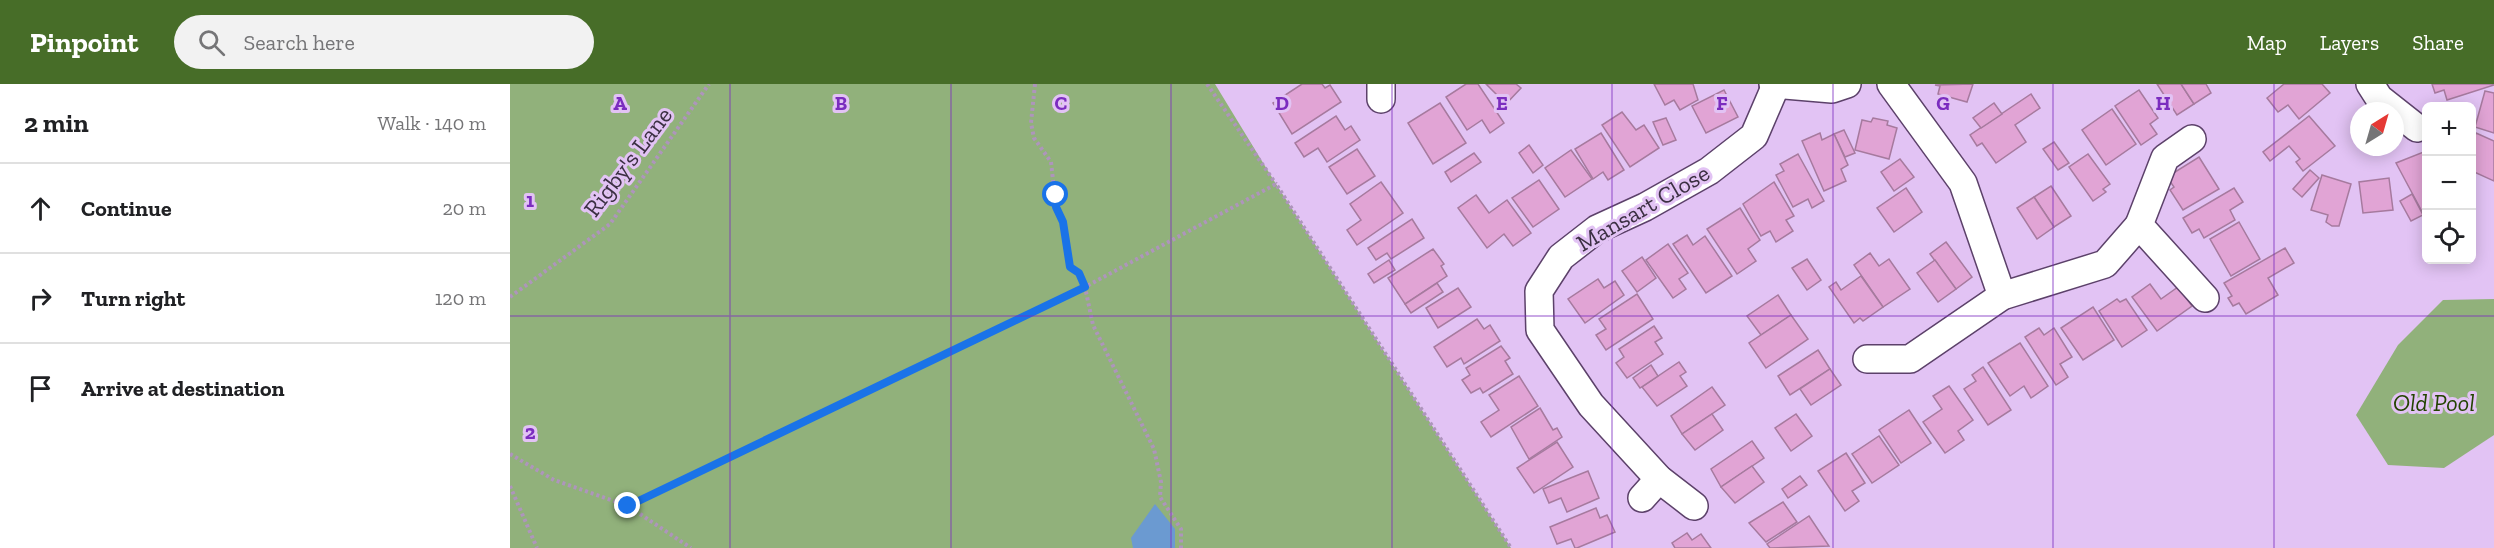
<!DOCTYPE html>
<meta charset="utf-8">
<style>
:root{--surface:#fff;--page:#f2f2f2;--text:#202124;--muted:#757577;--line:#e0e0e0;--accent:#476d28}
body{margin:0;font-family:"Zilla Slab",serif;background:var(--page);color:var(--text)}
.controls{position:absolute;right:18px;top:18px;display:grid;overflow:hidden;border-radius:9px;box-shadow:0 3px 15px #0003}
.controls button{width:54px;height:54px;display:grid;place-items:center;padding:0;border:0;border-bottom:2px solid var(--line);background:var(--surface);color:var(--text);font:30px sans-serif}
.compass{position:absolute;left:1840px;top:18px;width:54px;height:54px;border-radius:50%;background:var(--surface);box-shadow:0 3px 15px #0003;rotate:37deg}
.stop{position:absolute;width:18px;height:18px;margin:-14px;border:4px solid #1a73e8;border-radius:50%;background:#fff}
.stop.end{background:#1a73e8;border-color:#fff;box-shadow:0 2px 6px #0008}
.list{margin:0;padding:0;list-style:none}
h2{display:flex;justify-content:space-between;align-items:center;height:78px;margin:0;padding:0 24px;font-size:26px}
h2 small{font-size:20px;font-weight:400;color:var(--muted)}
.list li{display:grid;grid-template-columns:39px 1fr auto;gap:18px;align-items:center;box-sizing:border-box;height:90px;padding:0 24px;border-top:2px solid var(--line)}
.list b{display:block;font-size:22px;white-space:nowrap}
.list em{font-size:20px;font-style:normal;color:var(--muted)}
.icon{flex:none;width:33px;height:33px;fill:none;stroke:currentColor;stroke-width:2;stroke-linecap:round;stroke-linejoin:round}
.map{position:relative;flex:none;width:1984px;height:464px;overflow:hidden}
header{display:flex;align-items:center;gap:36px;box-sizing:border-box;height:84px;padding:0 30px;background:var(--accent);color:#fff}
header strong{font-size:28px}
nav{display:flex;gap:33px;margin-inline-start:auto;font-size:21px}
.search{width:420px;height:54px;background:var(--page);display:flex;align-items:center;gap:15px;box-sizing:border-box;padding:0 21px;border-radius:33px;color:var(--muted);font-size:22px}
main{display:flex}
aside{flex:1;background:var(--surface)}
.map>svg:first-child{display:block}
.green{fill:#91b17b}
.water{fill:#6b9ad1}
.building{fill:#e1a4d5;stroke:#a67a9e;stroke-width:1.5}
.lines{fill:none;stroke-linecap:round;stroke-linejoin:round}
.minor-casing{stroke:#5c416a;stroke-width:30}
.path{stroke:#ae95bc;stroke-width:4;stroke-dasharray:3 3;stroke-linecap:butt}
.minor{stroke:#fff;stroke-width:27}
.route{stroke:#1a73e8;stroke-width:8}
.grid{fill:none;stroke:#7b2cbf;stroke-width:1.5;stroke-opacity:0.55}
.labels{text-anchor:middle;stroke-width:6;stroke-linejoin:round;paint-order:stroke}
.street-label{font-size:24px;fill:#3c3043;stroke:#e2c3f4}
.park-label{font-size:24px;font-style:italic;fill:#234400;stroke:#e2c3f4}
.grid-label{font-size:20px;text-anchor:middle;font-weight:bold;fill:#7b2cbf;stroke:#e2c3f4;stroke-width:6;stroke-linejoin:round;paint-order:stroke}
</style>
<header>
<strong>Pinpoint</strong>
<div class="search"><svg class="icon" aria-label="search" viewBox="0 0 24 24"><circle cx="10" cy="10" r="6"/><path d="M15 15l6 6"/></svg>Search here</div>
<nav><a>Map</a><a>Layers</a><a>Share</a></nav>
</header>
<main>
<aside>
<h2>2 min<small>Walk · 140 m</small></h2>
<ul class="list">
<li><svg class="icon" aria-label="ahead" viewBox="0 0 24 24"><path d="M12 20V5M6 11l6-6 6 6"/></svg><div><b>Continue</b></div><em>20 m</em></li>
<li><svg class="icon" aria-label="right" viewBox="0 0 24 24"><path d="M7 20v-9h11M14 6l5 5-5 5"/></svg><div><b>Turn right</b></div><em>120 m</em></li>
<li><svg class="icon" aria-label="arrive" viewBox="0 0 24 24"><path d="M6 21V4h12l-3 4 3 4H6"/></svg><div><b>Arrive at destination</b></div></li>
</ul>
</aside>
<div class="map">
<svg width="1984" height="464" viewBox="0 0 1984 464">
<rect width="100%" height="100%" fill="#e2c3f4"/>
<g class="green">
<path d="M 0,0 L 705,0 L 766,100 L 1001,464 L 0,464 Z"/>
<path d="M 1984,215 L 1984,351 L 1934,384 L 1878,381 L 1846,331 L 1888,261 L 1933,216 Z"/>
</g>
<path class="water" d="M 645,420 L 665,445 L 665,464 L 623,464 L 621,454 Z"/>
<g class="building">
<path d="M 792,0 L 812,0 L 815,4 L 820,1 L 831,18 L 782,50 L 763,19 Z"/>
<path d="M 956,0 L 968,0 L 994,39 L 980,49 L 972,36 L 957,46 L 936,13 Z"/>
<path d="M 976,0 L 1006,0 L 1011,4 L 996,20 Z"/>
<path d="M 1144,0 L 1183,0 L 1188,16 L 1170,26 L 1164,16 L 1155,21 Z"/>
<path d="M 1463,0 L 1457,18 L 1428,10 L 1430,2 L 1425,1 Z"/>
<path d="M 1647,0 L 1671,0 L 1684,20 L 1667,31 Z"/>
<path d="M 1671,0 L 1696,0 L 1701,9 L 1684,20 Z"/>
<path d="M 1774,0 L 1812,0 L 1820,9 L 1789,35 L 1778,21 L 1768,28 L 1757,14 Z"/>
<path d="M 1922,0 L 1984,0 L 1984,1 L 1937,16 L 1934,6 L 1925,9 Z"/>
<path d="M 1214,6 L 1228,33 L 1196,49 L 1182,22 Z"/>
<path d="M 1629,6 L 1648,34 L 1640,40 L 1647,50 L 1631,61 L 1605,22 Z"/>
<path d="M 1975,7 L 1984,9 L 1984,49 L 1965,43 Z"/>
<path d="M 1521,10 L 1530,24 L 1505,41 L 1516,58 L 1486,79 L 1472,59 L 1467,62 L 1460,51 Z"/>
<path d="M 930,19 L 956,59 L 923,80 L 898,39 Z"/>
<path d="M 1484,19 L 1492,30 L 1471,44 L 1463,34 Z"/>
<path d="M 1602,25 L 1626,60 L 1596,81 L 1572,46 Z"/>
<path d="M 1112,28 L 1126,46 L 1134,41 L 1149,64 L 1120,83 L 1092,41 Z"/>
<path d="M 826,32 L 835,46 L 841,42 L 850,56 L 817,78 L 808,64 L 794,73 L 785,59 Z"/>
<path d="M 1799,32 L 1825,62 L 1793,87 L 1786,78 L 1790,75 L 1779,62 L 1760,77 L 1753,68 Z"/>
<path d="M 1156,34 L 1166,56 L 1153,61 L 1143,38 Z"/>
<path d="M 1363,34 L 1378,37 L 1377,41 L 1387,44 L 1379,75 L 1345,66 L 1352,36 L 1361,38 Z"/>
<path d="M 1334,46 L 1345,69 L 1335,73 L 1324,50 Z"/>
<path d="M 1091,49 L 1114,86 L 1098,96 L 1093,88 L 1083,95 L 1065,65 Z"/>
<path d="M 1310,49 L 1312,56 L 1324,50 L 1338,81 L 1331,85 L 1336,97 L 1314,107 L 1292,57 Z"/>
<path d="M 1966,49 L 1984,57 L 1984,97 L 1962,87 L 1962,60 Z"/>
<path d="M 1544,58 L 1559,79 L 1548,86 L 1533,65 Z"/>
<path d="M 1019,61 L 1033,81 L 1023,89 L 1009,69 Z"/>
<path d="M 847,65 L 865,92 L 837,110 L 819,83 Z"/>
<path d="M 1061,66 L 1082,95 L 1055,113 L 1035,84 Z"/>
<path d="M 1916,67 L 1916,135 L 1886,79 Z"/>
<path d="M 964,69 L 971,78 L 941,98 L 935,88 Z"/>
<path d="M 1288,70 L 1314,117 L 1302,124 L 1298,115 L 1283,123 L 1266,91 L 1274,87 L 1270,80 Z"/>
<path d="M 1578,70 L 1600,100 L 1593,105 L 1596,108 L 1583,117 L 1559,83 Z"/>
<path d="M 1689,73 L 1709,105 L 1673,126 L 1660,106 L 1664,103 L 1657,93 Z"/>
<path d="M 1390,75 L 1404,93 L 1384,107 L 1371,88 Z"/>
<path d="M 1800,86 L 1809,94 L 1792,113 L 1783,105 Z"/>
<path d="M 1812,91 L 1841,100 L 1829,142 L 1822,142 L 1816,138 L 1818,131 L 1801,126 Z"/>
<path d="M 1879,94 L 1883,126 L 1853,129 L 1849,98 Z"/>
<path d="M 1029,96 L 1049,125 L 1023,143 L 1002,114 Z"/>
<path d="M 871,98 L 893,129 L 847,161 L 837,146 L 851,136 L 840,120 Z"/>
<path d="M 1264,98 L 1284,132 L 1276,136 L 1283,147 L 1266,158 L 1260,147 L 1251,152 L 1233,120 Z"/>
<path d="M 1541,102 L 1561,132 L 1544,143 L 1524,113 Z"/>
<path d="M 1396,104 L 1412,128 L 1384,148 L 1367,124 Z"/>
<path d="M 1724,104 L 1733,118 L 1720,126 L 1725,136 L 1694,154 L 1689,145 L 1682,149 L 1673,134 Z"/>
<path d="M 1902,110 L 1913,131 L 1901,137 L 1890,117 Z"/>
<path d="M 966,111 L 979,129 L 997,116 L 1021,149 L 1003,162 L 994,150 L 977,164 L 948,124 Z"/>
<path d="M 1524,113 L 1544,143 L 1527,155 L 1507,124 Z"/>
<path d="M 1230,124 L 1250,156 L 1238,165 L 1246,177 L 1227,190 L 1197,145 Z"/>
<path d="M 902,135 L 914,154 L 881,175 L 877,169 L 866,176 L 858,164 Z"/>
<path d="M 1729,138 L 1750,175 L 1721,192 L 1700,155 Z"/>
<path d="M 1177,151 L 1183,161 L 1195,152 L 1222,192 L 1196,209 L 1163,160 Z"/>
<path d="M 1436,158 L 1462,193 L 1446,205 L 1420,170 Z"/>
<path d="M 1158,160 L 1178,189 L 1169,195 L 1176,205 L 1163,214 L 1136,176 Z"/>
<path d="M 1775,164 L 1784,179 L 1758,194 L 1768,211 L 1736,230 L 1729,219 L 1723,222 L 1718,214 L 1722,212 L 1714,199 Z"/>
<path d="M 923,165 L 934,180 L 931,182 L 937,192 L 895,220 L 878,194 Z"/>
<path d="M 1360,169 L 1369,182 L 1379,175 L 1400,205 L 1373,223 L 1344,181 Z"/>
<path d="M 1132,173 L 1146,194 L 1127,208 L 1112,187 Z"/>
<path d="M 1297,175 L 1311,196 L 1297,206 L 1282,184 Z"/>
<path d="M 879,176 L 885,186 L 864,199 L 858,190 Z"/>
<path d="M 1425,176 L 1446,205 L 1428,218 L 1407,189 Z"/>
<path d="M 1351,192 L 1373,223 L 1353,237 L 1350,234 L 1344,239 L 1319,203 L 1326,198 L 1331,206 Z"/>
<path d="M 1088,195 L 1094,204 L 1105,197 L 1114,211 L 1075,239 L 1058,215 Z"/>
<path d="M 927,199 L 933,208 L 901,229 L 895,220 Z"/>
<path d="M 1640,200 L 1651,215 L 1668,203 L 1682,222 L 1647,247 L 1622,213 Z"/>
<path d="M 948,204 L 961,223 L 928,244 L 916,224 Z"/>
<path d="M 1127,210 L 1143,235 L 1096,266 L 1086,251 L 1096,245 L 1089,235 Z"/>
<path d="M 1268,211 L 1281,231 L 1251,251 L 1237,232 Z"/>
<path d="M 1607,215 L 1610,218 L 1616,215 L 1637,246 L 1612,263 L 1589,227 Z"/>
<path d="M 1583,223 L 1604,256 L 1573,276 L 1551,244 Z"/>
<path d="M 1281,231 L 1298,255 L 1256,284 L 1239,259 Z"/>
<path d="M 967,235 L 974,245 L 980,241 L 990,257 L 954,280 L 951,274 L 937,283 L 924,263 Z"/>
<path d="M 1144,242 L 1152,254 L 1145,258 L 1153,270 L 1117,294 L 1106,279 L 1114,273 L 1109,265 Z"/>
<path d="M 1529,244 L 1534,251 L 1544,244 L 1562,273 L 1550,280 L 1558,293 L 1546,301 L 1515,253 Z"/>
<path d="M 1510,259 L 1538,302 L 1521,314 L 1514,302 L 1500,312 L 1478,279 Z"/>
<path d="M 991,262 L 1000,274 L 995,277 L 1003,290 L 973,309 L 970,304 L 961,309 L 952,296 L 960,291 L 956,284 Z"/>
<path d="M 1308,266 L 1320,285 L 1280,311 L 1268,292 Z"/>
<path d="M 1169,278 L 1176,288 L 1170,292 L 1177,302 L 1147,322 L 1132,303 Z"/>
<path d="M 1141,281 L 1148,292 L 1130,304 L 1123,294 Z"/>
<path d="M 1473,283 L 1501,326 L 1478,341 L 1454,305 L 1466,297 L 1462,291 Z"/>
<path d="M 1320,285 L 1331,301 L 1301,321 L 1290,305 Z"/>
<path d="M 1009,292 L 1028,322 L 981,353 L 971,338 L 989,326 L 979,311 Z"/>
<path d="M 1439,302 L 1463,336 L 1448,347 L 1454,356 L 1435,369 L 1413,338 L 1432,325 L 1423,312 Z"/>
<path d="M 1202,303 L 1215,321 L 1172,350 L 1161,332 Z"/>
<path d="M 1030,324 L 1043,346 L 1047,344 L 1052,353 L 1019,375 L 1001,343 Z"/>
<path d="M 1399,326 L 1421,359 L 1391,379 L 1369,346 Z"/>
<path d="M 1202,330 L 1213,346 L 1185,366 L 1172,350 Z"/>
<path d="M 1286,330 L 1302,352 L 1281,367 L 1265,344 Z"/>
<path d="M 1369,352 L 1389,381 L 1362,399 L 1342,370 Z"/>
<path d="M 1242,357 L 1254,374 L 1211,403 L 1201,385 Z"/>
<path d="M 1047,358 L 1063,383 L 1024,409 L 1007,384 Z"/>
<path d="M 1336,369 L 1355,399 L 1342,407 L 1349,417 L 1335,427 L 1308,387 Z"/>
<path d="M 1242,382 L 1254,398 L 1225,419 L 1211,403 Z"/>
<path d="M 1078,387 L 1089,414 L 1057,428 L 1051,414 L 1039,419 L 1033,405 Z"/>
<path d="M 1290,392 L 1297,401 L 1278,414 L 1272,405 Z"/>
<path d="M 1273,418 L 1287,438 L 1256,458 L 1239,439 Z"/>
<path d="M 1086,424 L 1090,434 L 1097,431 L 1105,448 L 1067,464 L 1065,464 L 1061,455 L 1047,460 L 1040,443 Z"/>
<path d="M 1299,432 L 1319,462 L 1260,464 L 1257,460 Z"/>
<path d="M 1177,449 L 1182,456 L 1191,450 L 1201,464 L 1165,464 L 1162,459 Z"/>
</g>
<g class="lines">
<defs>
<g id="minor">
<path d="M 871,0 L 871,15"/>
<path d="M 1263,0 L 1322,5 L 1337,0"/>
<path d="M 1381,0 L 1453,99 L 1492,212"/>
<path d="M 1860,0 L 1869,14 L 1907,44"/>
<path d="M 1682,55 L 1655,74 L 1629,141 L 1695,214"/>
<path d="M 1357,275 L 1400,275 L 1492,212 L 1595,180 L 1629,141"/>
<path d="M 1132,414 L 1149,395"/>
<path d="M 1184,422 L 1149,395 L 1081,321 L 1030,246 L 1029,207 L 1051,173 L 1087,145 L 1135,123 L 1199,87 L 1244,52 L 1266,1"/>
</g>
</defs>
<use href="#minor" class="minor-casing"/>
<g class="path">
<path d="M 525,0 L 521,39 L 524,54 L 541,78 L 546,123 L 553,138 L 560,183 L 569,189 L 575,203 L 583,241 L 644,365 L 651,398 L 650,413 L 671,445 L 671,464"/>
<path d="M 697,0 L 766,100"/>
<path d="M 0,213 L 100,140 L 199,0"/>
<path d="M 0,370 L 44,396 L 118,422 L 181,464"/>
<path d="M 0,402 L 27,464"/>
<path d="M 118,422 L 575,203 L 766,100 L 1001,464"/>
</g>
<use href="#minor" class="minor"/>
</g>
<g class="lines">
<path class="route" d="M 118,422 L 575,203 L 569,189 L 560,183 L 553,138 L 546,123 L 546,111"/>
</g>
<path class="grid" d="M 220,0 L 220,464M 441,0 L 441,464M 661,0 L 661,464M 882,0 L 882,464M 1102,0 L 1102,464M 1323,0 L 1323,464M 1543,0 L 1543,464M 1764,0 L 1764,464M 0,232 L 1984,232"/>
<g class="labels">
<g class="street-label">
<text transform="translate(118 78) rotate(-53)" y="8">Rigby's Lane</text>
<text transform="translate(1133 124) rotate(-30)" y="8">Mansart Close</text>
</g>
<g class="park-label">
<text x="1924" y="327">Old Pool</text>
</g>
</g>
<g class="grid-label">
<text x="110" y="26">A</text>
<text x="331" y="26">B</text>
<text x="551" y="26">C</text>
<text x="772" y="26">D</text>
<text x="992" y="26">E</text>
<text x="1212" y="26">F</text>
<text x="1433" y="26">G</text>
<text x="1653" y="26">H</text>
<text x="20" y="123">1</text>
<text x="20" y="355">2</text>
</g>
</svg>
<div class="controls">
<button>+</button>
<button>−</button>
<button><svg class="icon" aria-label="locate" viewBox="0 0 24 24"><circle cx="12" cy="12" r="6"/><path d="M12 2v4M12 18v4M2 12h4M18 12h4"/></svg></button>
</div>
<svg class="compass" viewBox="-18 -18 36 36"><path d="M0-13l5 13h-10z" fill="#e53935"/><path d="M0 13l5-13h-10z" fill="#757577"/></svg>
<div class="stop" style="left:546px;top:111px"></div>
<div class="stop end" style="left:118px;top:422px"></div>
</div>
</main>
